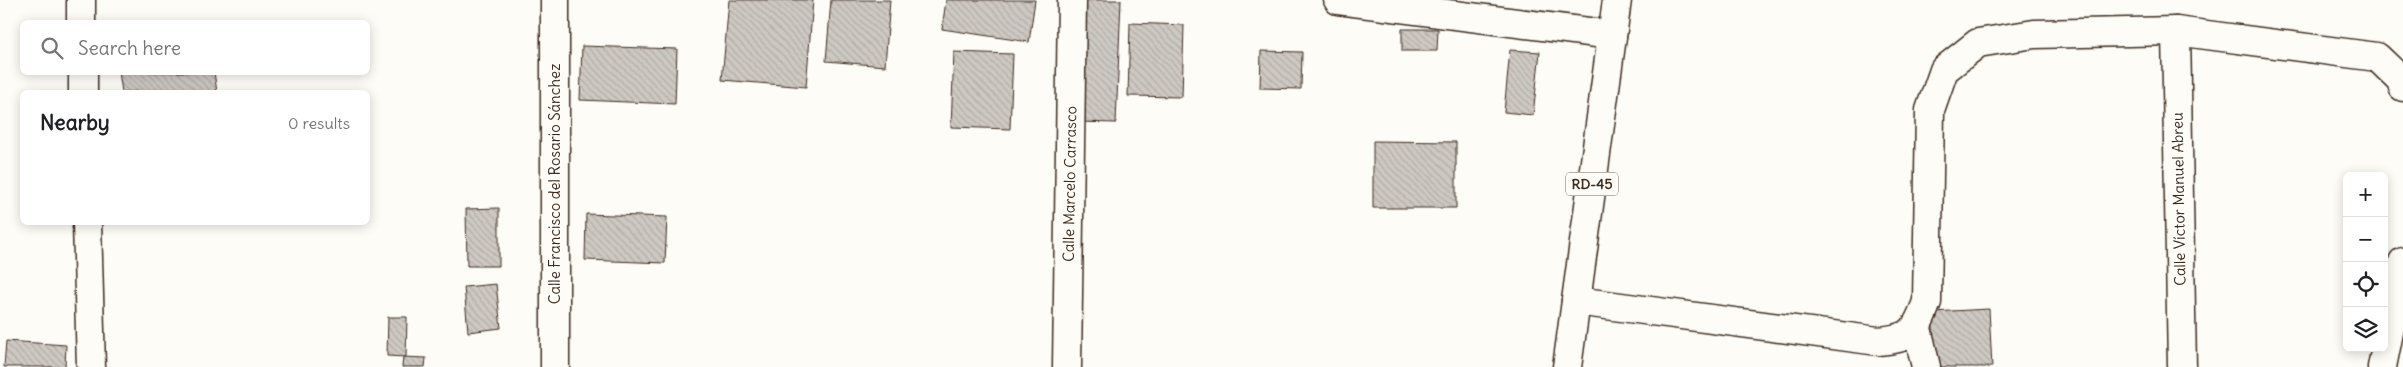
<!DOCTYPE html>
<meta charset="utf-8">
<style>
:root{--surface:#fff;--page:#f6f6f6;--text:#202124;--muted:#757577;--line:#e0e0e0}
body{margin:0;font-family:Delius,sans-serif;background:var(--page);color:var(--text)}
.controls{position:absolute;right:15px;bottom:15px;display:grid;overflow:hidden;border-radius:8px;box-shadow:0 2px 12px #0003}
.controls button{width:45px;height:45px;display:grid;place-items:center;padding:0;border:0;border-bottom:1px solid var(--line);background:var(--surface);color:var(--text);font:25px sans-serif}
.list{margin:0;padding:0;list-style:none}
h2{display:flex;justify-content:space-between;align-items:center;height:65px;margin:0;padding:0 20px;font-size:21px}
h2 small{font-size:16px;font-weight:400;color:var(--muted)}
.icon{flex:none;width:28px;height:28px;fill:none;stroke:currentColor;stroke-width:2;stroke-linecap:round;stroke-linejoin:round}
.map{position:relative;flex:none;width:2403px;height:367px;overflow:hidden}
.search{position:absolute;background:var(--surface);box-shadow:0 2px 12px #0003;left:20px;top:20px;width:350px;height:55px;display:flex;align-items:center;gap:12px;box-sizing:border-box;padding:0 18px;border-radius:8px;color:var(--muted);font-size:19px}
.panel{position:absolute;background:var(--surface);box-shadow:0 2px 12px #0003;left:20px;top:90px;width:350px;height:135px;border-radius:8px}
.map>svg:first-child{display:block}
.building{fill:url(#building-back-hatch);stroke:#3b2a1e}
.lines{fill:none;stroke-linecap:round;stroke-linejoin:round}
.minor-casing{stroke:#3b2a1e;stroke-width:31}
.major-casing{stroke:#3b2a1e;stroke-width:31}
.minor{stroke:#fdfcf7;stroke-width:28}
.major{stroke:#fdfcf7;stroke-width:28}
.labels{text-anchor:middle;stroke-width:4;stroke-linejoin:round;paint-order:stroke}
.shield{fill:#fdfcf7;stroke:#75695f;stroke-width:1}
.shield-label{font-size:14px;font-weight:bold;fill:#3b2a1e}
.street-label{font-size:15px;fill:#3b2a1e;stroke:#fdfcf7}
</style>
<div class="map">
<svg width="2403" height="367" viewBox="0 0 2403 367">
<defs>
<pattern id="building-back-hatch" width="6" height="6" patternUnits="userSpaceOnUse" patternTransform="scale(1.25)"><rect width="6" height="6" fill="#cdc8c2"/><path d="M-1 5l2 2M0 0l6 6M5-1l2 2" fill="none" stroke="#b1aca6"/></pattern>
</defs>
<rect width="100%" height="100%" fill="#fdfcf7"/>
<filter id="ink" filterUnits="userSpaceOnUse"><feTurbulence type="fractalNoise" baseFrequency=".02" numOctaves="2"/><feDisplacementMap in="SourceGraphic" scale="10" xChannelSelector="R" yChannelSelector="G"/><feConvolveMatrix kernelMatrix="1 2 1 2 8 2 1 2 1" color-interpolation-filters="sRGB"/></filter>
<g filter="url(#ink)">
<g class="building">
<path d="M 729,0 L 813,0 L 806,87 L 722,80 Z"/>
<path d="M 831,0 L 890,0 L 885,66 L 826,61 Z"/>
<path d="M 946,0 L 1035,0 L 1029,42 L 942,29 Z"/>
<path d="M 1082,0 L 1121,0 L 1116,123 L 1077,122 Z"/>
<path d="M 1130,23 L 1184,25 L 1182,97 L 1128,96 Z"/>
<path d="M 1402,29 L 1438,29 L 1437,51 L 1402,51 Z"/>
<path d="M 582,46 L 677,49 L 675,104 L 580,100 Z"/>
<path d="M 1510,50 L 1540,52 L 1533,115 L 1504,112 Z"/>
<path d="M 1261,51 L 1302,52 L 1301,89 L 1260,88 Z"/>
<path d="M 954,52 L 1013,54 L 1010,129 L 951,127 Z"/>
<path d="M 119,72 L 214,72 L 217,92 L 122,92 Z"/>
<path d="M 1373,141 L 1456,142 L 1456,208 L 1373,208 Z"/>
<path d="M 499,208 L 499,266 L 467,266 L 466,209 Z"/>
<path d="M 586,214 L 667,217 L 665,263 L 585,260 Z"/>
<path d="M 496,284 L 501,328 L 468,332 L 464,287 Z"/>
<path d="M 1989,309 L 1992,367 L 1935,367 L 1932,312 Z"/>
<path d="M 388,317 L 407,317 L 406,357 L 387,356 Z"/>
<path d="M 6,341 L 66,345 L 65,367 L 4,367 Z"/>
<path d="M 403,357 L 426,358 L 425,367 L 402,367 Z"/>
</g>
<g class="lines">
<defs>
<g id="minor">
<path d="M 81,0 L 81,22"/>
<path d="M 555,0 L 555,367"/>
<path d="M 1338,0 L 1612,35"/>
<path d="M 2176,31 L 2182,367"/>
<path d="M 83,72 L 83,92"/>
<path d="M 87,222 L 91,367"/>
<path d="M 1576,301 L 1878,341 C 1912,338 1915,333 1927,302 L 1930,110 L 1944,70 L 1978,43 L 2034,34 L 2176,31 L 2377,57 L 2401,80 L 2403,87"/>
<path d="M 1917,328 L 1926,367"/>
<path d="M 1067,367 L 1072,0"/>
<path d="M 2382,367 L 2403,262"/>
</g>
<path id="major" d="M 1567,367 L 1617,0"/>
</defs>
<use href="#minor" class="minor-casing"/>
<use href="#major" class="major-casing"/>
<use href="#minor" class="minor"/>
<use href="#major" class="major"/>
</g>
</g>
<g class="labels">
<rect class="shield" x="1566" y="172.5" width="52" height="23" rx="4"/>
<g class="shield-label">
<text x="1592" y="189">RD-45</text>
</g>
<g class="street-label">
<text transform="translate(555 184) rotate(-90)" y="5">Calle Francisco del Rosario Sánchez</text>
<text transform="translate(1070 184) rotate(-89)" y="5">Calle Marcelo Carrasco</text>
<text transform="translate(2179 199) rotate(-91)" y="5">Calle Víctor Manuel Abreu</text>
</g>
</g>
</svg>
<div class="controls">
<button>+</button>
<button>−</button>
<button><svg class="icon" aria-label="locate" viewBox="0 0 24 24"><circle cx="12" cy="12" r="6"/><path d="M12 2v4M12 18v4M2 12h4M18 12h4"/></svg></button>
<button><svg class="icon" aria-label="layers" viewBox="0 0 24 24"><path d="M12 4l9 5-9 5-9-5zM3 14l9 5 9-5"/></svg></button>
</div>
<div class="search"><svg class="icon" aria-label="search" viewBox="0 0 24 24"><circle cx="10" cy="10" r="6"/><path d="M15 15l6 6"/></svg>Search here</div>
<section class="panel">
<h2>Nearby<small>0 results</small></h2>
<ul class="list">
</ul>
</section>
</div>
